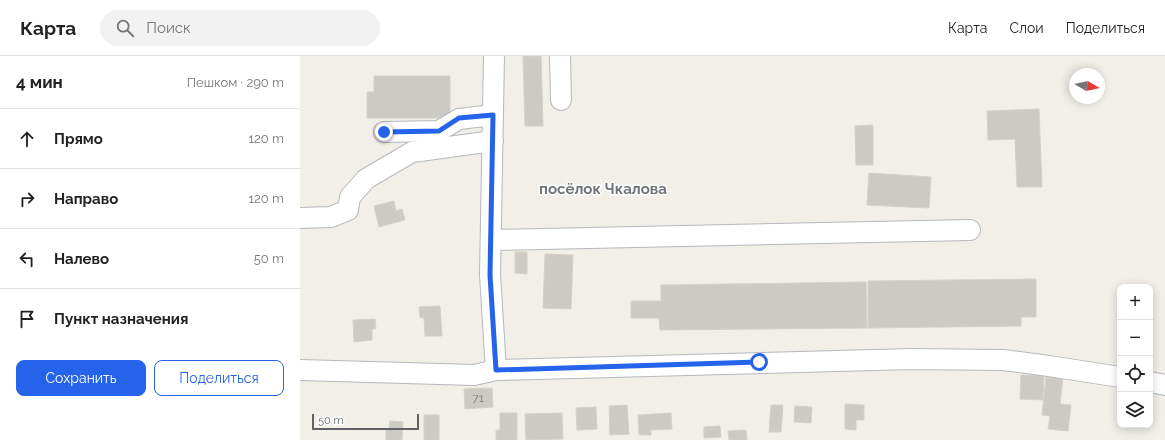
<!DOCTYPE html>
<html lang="ru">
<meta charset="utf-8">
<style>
:root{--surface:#fff;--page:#f2f2f2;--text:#222;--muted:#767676;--line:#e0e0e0;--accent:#2563eb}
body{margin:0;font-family:Raleway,sans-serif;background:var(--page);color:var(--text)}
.controls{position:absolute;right:12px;bottom:12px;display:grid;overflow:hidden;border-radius:8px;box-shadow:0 2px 10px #0003}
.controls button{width:36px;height:36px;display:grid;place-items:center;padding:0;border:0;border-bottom:1px solid var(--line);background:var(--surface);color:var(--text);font:20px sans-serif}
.compass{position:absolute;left:769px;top:12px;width:36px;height:36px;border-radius:50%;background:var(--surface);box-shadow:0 2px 10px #0003;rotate:99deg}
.scale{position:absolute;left:12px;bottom:10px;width:107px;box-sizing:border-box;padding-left:4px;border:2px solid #5f6368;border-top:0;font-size:11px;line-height:14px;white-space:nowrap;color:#5f6368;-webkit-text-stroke:3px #fff;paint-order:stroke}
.stop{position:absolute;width:12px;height:12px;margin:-9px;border:3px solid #2563eb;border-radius:50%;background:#fff}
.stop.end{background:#2563eb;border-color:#fff;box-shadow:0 1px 4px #0008}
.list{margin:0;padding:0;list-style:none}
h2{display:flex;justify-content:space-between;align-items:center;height:52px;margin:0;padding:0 16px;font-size:17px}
h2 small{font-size:13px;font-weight:400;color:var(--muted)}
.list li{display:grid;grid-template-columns:26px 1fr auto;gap:12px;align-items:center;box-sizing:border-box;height:60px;padding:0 16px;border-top:1px solid var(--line)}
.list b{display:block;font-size:15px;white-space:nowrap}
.list em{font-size:13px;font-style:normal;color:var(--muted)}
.actions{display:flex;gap:8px;padding:12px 16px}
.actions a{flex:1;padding:9px 0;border:1px solid var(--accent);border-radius:8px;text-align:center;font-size:14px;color:var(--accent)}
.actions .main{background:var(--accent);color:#fff}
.icon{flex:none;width:22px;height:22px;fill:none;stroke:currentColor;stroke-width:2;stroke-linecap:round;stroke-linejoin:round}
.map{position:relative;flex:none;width:865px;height:384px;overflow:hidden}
header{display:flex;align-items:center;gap:24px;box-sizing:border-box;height:56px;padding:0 20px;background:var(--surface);border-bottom:1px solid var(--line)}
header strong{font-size:19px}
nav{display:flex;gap:22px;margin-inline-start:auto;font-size:14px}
.search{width:280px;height:36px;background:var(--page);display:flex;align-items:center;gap:10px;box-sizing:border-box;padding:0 14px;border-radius:22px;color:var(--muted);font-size:15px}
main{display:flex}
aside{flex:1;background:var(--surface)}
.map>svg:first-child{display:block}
.building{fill:#cccac5;stroke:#d6d1c6}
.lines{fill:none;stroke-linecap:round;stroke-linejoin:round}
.minor-casing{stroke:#b5b8bc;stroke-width:22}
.minor{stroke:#fff;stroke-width:20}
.route{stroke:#2563eb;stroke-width:5}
.labels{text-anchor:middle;stroke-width:3;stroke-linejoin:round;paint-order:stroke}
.number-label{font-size:12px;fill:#7a7d7f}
.neighbourhood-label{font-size:15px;font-weight:bold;fill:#70757a;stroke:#fff}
</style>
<header>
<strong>Карта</strong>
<div class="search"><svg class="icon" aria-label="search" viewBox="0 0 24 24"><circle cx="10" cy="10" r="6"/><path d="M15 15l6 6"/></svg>Поиск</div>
<nav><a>Карта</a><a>Слои</a><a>Поделиться</a></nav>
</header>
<main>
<aside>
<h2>4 мин<small>Пешком · 290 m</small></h2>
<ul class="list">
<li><svg class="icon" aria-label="ahead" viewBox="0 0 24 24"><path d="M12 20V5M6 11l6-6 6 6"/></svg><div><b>Прямо</b></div><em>120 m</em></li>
<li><svg class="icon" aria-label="right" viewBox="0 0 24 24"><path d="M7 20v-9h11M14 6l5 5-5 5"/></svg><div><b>Направо</b></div><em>120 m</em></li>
<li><svg class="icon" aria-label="left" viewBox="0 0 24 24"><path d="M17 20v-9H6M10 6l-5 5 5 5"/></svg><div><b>Налево</b></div><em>50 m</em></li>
<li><svg class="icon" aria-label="arrive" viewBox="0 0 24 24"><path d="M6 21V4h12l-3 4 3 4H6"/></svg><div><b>Пункт назначения</b></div></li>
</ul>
<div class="actions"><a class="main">Сохранить</a><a>Поделиться</a></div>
</aside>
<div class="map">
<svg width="865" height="384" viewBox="0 0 865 384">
<rect width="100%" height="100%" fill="#f1efe8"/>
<g class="building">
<path d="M 223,0 L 241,0 L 243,70 L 225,70 Z"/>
<path d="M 74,20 L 150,20 L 150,62 L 67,62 L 67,36 L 74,36 Z"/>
<path d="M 739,53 L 742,131 L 717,131 L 715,83 L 688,84 L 687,55 Z"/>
<path d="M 573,69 L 573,109 L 556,109 L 555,70 Z"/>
<path d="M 569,117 L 631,121 L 629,152 L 567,149 Z"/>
<path d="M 94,145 L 96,155 L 102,153 L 105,164 L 79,171 L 74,150 Z"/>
<path d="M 215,196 L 227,196 L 227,218 L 215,217 Z"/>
<path d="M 245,198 L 273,199 L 271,253 L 243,252 Z"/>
<path d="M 736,223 L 736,261 L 721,261 L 721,270 L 568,272 L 568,225 Z"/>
<path d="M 566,226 L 567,272 L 360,274 L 359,262 L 331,262 L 331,245 L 361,245 L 361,229 Z"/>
<path d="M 140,250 L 142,280 L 125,280 L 124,261 L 120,262 L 119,251 Z"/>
<path d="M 75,263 L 76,273 L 72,273 L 72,284 L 54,286 L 53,264 Z"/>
<path d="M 721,319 L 744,320 L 743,344 L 720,343 Z"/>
<path d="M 746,321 L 763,322 L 760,348 L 771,349 L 768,375 L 748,373 L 750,360 L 742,359 Z"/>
<path d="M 192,332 L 193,351 L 165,353 L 164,333 Z"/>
<path d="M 545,348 L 564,349 L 564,364 L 556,364 L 556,374 L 545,373 Z"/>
<path d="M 327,349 L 329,378 L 310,379 L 309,350 Z"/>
<path d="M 471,349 L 483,349 L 481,376 L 469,376 Z"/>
<path d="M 495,350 L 512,351 L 511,367 L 494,366 Z"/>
<path d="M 296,351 L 297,373 L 277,374 L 276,352 Z"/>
<path d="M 200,357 L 217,357 L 217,384 L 196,384 L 196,374 L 200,374 Z"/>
<path d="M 262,357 L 263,383 L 226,384 L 225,358 Z"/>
<path d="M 371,357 L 372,373 L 351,374 L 351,379 L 339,379 L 338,359 Z"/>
<rect x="124" y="359" width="15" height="25"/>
<path d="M 90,365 L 103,366 L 102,384 L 86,384 L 86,373 L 89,373 Z"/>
<path d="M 420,370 L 421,381 L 404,382 L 404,371 Z"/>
<path d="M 446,374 L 447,384 L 429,384 L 428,375 Z"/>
</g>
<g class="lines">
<defs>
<g id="minor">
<path d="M 194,0 L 190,219 L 196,314 L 612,303 L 703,304 L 749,310 L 820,321"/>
<path d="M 260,0 L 261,44"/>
<path d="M 84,76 L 139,75 L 159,63 L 193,59"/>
<path d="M 0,162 L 31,161 L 48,154 L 50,141 L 66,123 L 112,96 L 193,85"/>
<path d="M 192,184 L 670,174"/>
<path d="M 0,314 L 174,319 L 196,314"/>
<path d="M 850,326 L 865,329"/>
</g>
</defs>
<use href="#minor" class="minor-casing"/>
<use href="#minor" class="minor"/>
</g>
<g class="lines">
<path class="route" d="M 84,76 L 139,75 L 159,62 L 193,59 L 190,219 L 196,314 L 459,306"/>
</g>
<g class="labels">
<g class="number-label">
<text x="178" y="346">71</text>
</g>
<g class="neighbourhood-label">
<text x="303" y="138">посёлок Чкалова</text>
</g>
</g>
</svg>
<div class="controls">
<button>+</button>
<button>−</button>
<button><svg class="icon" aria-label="locate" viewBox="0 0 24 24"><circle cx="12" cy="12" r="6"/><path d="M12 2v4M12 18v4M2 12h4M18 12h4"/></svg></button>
<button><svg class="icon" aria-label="layers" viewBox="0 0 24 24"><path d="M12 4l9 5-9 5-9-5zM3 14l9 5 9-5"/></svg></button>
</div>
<svg class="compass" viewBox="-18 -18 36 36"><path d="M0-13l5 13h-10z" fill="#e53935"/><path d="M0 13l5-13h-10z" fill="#767676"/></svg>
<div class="scale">50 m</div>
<div class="stop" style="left:459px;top:306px"></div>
<div class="stop end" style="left:84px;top:76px"></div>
</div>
</main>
